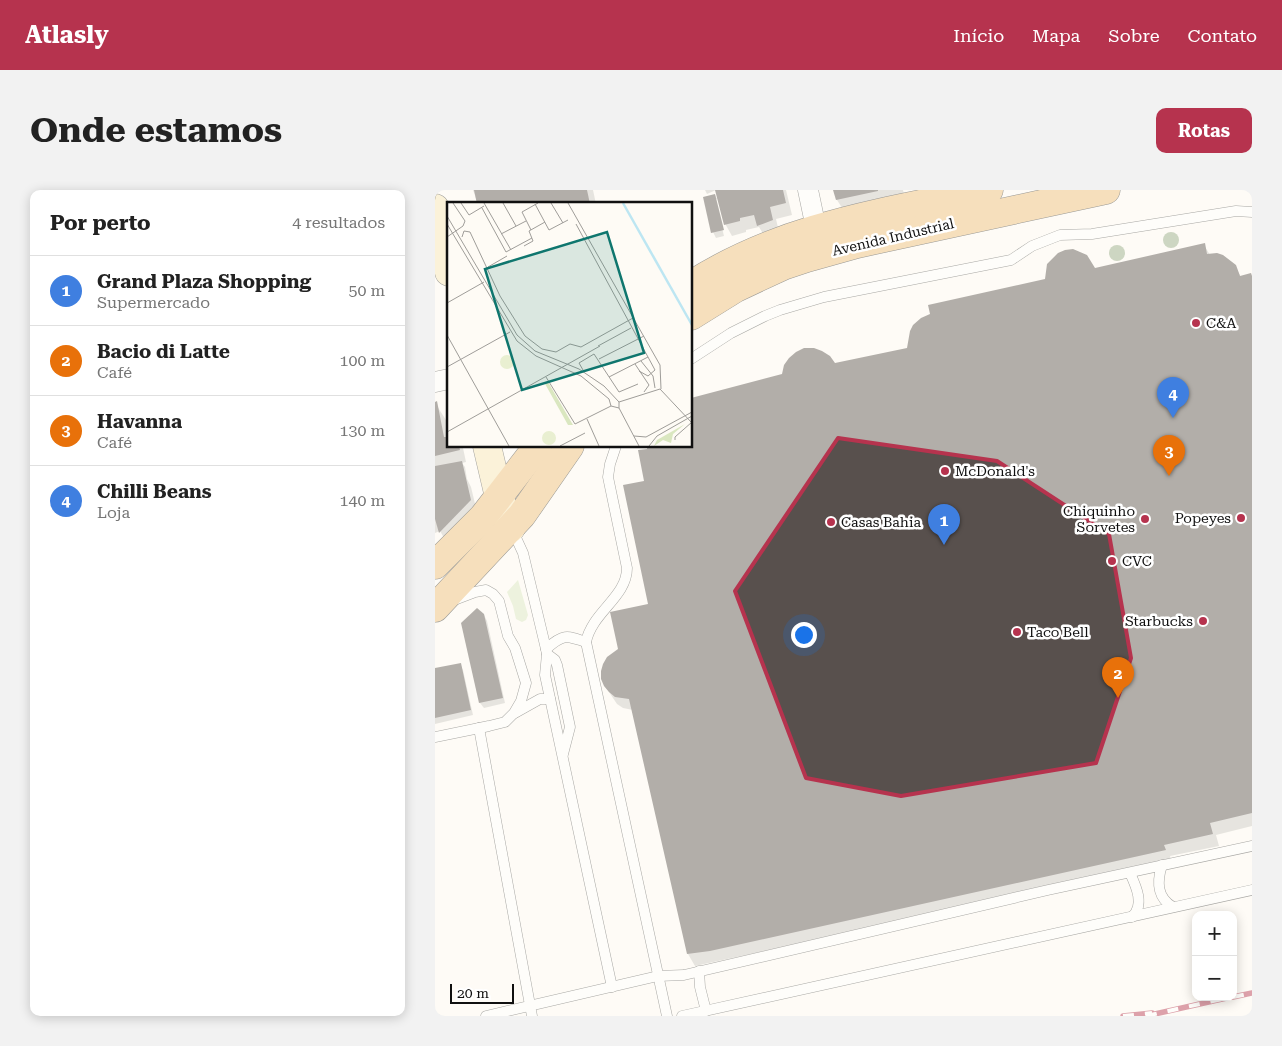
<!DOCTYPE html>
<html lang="pt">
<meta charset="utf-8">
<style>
:root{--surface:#fff;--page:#f2f2f2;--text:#222;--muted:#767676;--line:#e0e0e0;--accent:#b6334e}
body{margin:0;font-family:"Roboto Serif",serif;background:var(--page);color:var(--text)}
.controls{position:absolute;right:15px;bottom:15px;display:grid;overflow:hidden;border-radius:10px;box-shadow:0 2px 12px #0003}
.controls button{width:45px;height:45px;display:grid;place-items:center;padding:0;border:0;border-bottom:1px solid var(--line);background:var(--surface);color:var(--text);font:25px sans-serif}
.scale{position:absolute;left:15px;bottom:12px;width:64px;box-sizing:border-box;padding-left:5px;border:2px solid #101010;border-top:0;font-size:14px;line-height:18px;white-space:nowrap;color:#101010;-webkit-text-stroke:4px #fff;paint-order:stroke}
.you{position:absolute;left:368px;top:444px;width:18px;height:18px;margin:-12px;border:4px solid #fff;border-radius:50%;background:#1a73e8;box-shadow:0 0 0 8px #1a73e833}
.badge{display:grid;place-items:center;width:32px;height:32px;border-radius:50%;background:var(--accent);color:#fff;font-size:16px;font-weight:700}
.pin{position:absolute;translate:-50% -41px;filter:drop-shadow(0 1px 2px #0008)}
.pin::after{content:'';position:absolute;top:26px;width:18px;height:15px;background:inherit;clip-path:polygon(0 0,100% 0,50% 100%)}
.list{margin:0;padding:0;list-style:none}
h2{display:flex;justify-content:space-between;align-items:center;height:65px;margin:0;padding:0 20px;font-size:21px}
h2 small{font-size:16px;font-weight:400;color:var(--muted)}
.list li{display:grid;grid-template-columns:32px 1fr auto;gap:15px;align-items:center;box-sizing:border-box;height:70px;padding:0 20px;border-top:1px solid var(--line)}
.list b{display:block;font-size:19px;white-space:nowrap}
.list p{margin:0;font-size:16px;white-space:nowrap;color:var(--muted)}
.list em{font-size:16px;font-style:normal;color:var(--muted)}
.map{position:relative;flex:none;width:817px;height:826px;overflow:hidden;border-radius:10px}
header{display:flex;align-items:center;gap:30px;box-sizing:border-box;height:70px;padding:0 25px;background:var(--accent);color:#fff}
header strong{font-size:24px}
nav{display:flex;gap:28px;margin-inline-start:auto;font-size:18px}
.intro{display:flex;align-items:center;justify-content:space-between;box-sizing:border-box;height:120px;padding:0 30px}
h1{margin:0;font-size:35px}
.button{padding:12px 22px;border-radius:10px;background:var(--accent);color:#fff;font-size:18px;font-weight:700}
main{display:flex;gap:30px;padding:0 30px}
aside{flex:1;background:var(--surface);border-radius:10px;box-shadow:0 2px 12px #0003}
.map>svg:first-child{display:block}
.green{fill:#dae7c0}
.shadow{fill:#0003}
.building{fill:#58504d}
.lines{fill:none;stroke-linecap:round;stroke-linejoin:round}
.lane-casing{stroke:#434343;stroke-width:11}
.street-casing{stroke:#434343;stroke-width:21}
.secondary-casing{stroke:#323232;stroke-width:29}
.primary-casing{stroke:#212121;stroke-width:29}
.lane{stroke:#fff;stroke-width:10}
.street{stroke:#fff;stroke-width:20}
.secondary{stroke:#f8e6b5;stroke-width:28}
.primary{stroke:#edbd76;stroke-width:28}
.rail-casing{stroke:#b6334e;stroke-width:5.5}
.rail{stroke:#fff;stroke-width:4;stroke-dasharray:11;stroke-linecap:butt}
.tree{fill:#93a883}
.marked{fill:none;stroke:#b6334e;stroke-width:4;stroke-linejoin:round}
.poi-dot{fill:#b6334e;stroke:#fff;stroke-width:2}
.labels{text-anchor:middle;stroke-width:5;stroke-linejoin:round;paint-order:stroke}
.street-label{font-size:14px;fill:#101010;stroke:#fff}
.poi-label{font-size:14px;fill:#101010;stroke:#fff;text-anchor:start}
.inset-river{fill:none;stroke:#bde6f2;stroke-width:2.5}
.inset-road{fill:none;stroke:#9f9d99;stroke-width:1}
.view{fill:#0f766e;fill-opacity:0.15;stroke:#0f766e;stroke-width:2.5}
.inset-edge{fill:none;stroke:#101010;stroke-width:2.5}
</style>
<header>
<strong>Atlasly</strong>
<nav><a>Início</a><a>Mapa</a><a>Sobre</a><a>Contato</a></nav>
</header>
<div class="intro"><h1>Onde estamos</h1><a class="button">Rotas</a></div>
<main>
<aside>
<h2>Por perto<small>4 resultados</small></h2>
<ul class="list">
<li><span class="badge" style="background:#3f7fe0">1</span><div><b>Grand Plaza Shopping</b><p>Supermercado</p></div><em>50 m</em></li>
<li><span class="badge" style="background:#e8710a">2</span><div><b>Bacio di Latte</b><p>Café</p></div><em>100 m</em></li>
<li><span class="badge" style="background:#e8710a">3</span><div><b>Havanna</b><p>Café</p></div><em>130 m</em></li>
<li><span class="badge" style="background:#3f7fe0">4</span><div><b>Chilli Beans</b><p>Loja</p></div><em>140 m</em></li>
</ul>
</aside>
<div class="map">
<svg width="817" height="826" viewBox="0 0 817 826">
<rect width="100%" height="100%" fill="#fefbf5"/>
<path class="green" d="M 83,390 L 93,425 L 91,430 L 87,432 L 81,429 L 78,416 L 72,402 Z"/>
<g class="shadow">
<path d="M 38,0 L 158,0 L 161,14 L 43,14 Z"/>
<path d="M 270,0 L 351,0 L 357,25 L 341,29 L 344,42 L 330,47 L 324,37 L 311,40 L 311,42 L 297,46 L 288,30 L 281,0 L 272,4 Z"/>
<path d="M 400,0 L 468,0 L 470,8 L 409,21 L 402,10 Z"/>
<path d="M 280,5 L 282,9 L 280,9 L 289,46 L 281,48 L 278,42 Z"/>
<path d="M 769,55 L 775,65 L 800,76 L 806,87 L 817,87 L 817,636 L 781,645 L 784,656 L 735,666 L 737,672 L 260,776 L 253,764 L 198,520 L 188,518 L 182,514 L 170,496 L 185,460 L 214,415 L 211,292 L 256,256 L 399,175 L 473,159 L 659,79 Z"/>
<path d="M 0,213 L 11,230 L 14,242 L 14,256 L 27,256 L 28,258 L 31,272 L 27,273 L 30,277 L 32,289 L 36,297 L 42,322 L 12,353 L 5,341 L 0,343 Z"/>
<path d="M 49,425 L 52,431 L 70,513 L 49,518 L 45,513 L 27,434 Z"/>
<path d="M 25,474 L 28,480 L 38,525 L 0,534 L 0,480 Z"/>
</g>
<g class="building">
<path d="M 39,0 L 152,0 L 155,14 L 42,14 Z"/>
<path d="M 280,0 L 348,0 L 351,13 L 335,17 L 338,30 L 322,36 L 319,25 L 305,28 L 305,31 L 289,35 Z"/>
<path d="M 398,0 L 443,0 L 443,1 L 401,10 Z"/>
<path d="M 280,4 L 289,40 L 276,43 L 268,7 Z"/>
<path d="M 770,53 L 772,64 L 782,63 L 788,65 L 801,75 L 805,86 L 816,83 L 817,86 L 817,623 L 775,633 L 778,644 L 729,655 L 731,660 L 275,761 L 252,764 L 194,509 L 180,507 L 174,502 L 169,496 L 166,489 L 166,481 L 168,474 L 172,467 L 183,459 L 175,422 L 213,414 L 188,295 L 209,291 L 203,260 L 212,259 L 212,256 L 256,256 L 256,208 L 347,184 L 349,175 L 354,168 L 361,162 L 369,158 L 379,158 L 387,161 L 395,166 L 400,173 L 472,158 L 475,141 L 478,135 L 486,128 L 495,124 L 493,115 L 610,89 L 612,74 L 623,63 L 630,60 L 638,59 L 652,65 L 660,78 Z"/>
<path d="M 2,211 L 9,247 L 14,247 L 14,256 L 24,256 L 25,260 L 0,266 L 0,212 Z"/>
<path d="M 27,271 L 36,310 L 4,343 L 0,329 L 0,276 Z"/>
<path d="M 42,418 L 49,424 L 68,508 L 44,513 L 26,433 Z"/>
<path d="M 26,473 L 36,520 L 0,528 L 0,478 Z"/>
</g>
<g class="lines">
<defs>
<g id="lane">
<path d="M 256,169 L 296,143 L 330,126 L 345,120 L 389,107 L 576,70 L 597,56 L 625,45 L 657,44 L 801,21 L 817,22"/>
<path d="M 181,256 L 175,274 L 173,287 L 192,378 C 192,407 157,422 151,452 L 232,826"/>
<path d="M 77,339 L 88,363 L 111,459 L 112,464 L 110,485 L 177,797"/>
<path d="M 111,459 C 128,444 131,445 151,452"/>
<path d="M 112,464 L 120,470 L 122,475 L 135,537 L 128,564"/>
<path d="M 80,523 L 105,509 L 115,509"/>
<path d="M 44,538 L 97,826"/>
<path d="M 0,547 L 54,536 L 70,532 L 79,523 L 86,511 L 91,493 L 80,458 L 73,446 L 64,411 L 58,404 L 51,400 L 40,402 L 19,410"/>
<path d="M 727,675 C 722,691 721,707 738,717"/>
<path d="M 695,683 C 701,696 710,715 697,727"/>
<path d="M 264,781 L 265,797 L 271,821"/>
<path d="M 51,826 L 223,786 L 249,785 L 613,700 L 817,656"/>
<path d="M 247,826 L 817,700"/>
</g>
<g id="street">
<path d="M 373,0 L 381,38"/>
<path d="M 0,192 L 14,189"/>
</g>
<g id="secondary">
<path d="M 0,18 L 14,82"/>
<path d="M 52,256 L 64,307 L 76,338"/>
</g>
<g id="primary">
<path d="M 256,95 C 347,36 450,22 554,0"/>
<path d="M 256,126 L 301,98 L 348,76 L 372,68 L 422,54 L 671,0"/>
<path d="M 0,375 L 48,327 L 103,256"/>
<path d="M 0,418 L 87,325 L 135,256"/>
</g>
</defs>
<use href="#lane" class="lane-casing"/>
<use href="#street" class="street-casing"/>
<use href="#secondary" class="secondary-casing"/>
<use href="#primary" class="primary-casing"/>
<use href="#lane" class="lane"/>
<use href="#street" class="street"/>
<use href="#secondary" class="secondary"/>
<use href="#primary" class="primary"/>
<defs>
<g id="rail">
<path d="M 798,807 L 817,803"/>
<path d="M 688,826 L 717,823"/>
<path d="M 711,826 L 796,807"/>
</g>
</defs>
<use href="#rail" class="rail-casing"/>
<use href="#rail" class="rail"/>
</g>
<g class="tree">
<circle cx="736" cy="50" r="8"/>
<circle cx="682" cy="63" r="8"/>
</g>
<path d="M0 0H817V826H0ZM 403,248 L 562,271 L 674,344 L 696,468 L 661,573 L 466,606 L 371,588 L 300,401 Z" fill="#fefbf5" fill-opacity=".55" fill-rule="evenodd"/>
<path class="marked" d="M 403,248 L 562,271 L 674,344 L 696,468 L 661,573 L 466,606 L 371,588 L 300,401 Z"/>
<g class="poi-dot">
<circle cx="761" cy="133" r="5"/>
<circle cx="510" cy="281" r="5"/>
<circle cx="806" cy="328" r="5"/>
<circle cx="710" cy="329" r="5"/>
<circle cx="396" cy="332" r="5"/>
<circle cx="677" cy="371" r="5"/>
<circle cx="768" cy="431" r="5"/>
<circle cx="582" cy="442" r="5"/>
</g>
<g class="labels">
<g class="street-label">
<text transform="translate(458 47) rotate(-13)" y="5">Avenida Industrial</text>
</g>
<g class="poi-label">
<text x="771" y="138">C&amp;A</text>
<text x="520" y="286">McDonald's</text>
<text x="700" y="326" text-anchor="end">Chiquinho<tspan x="700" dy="16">Sorvetes</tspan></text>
<text x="796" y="333" text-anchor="end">Popeyes</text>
<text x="406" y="337">Casas Bahia</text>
<text x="687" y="376">CVC</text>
<text x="758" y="436" text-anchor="end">Starbucks</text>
<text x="592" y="447">Taco Bell</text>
</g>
</g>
<g transform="translate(12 12)">
<rect width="245" height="245" fill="#fefbf5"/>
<path d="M 97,180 L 101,180 L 126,223 L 121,223 ZM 238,222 L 226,232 L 224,241 L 216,238 L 207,244 L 210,238 Z" fill="#dae7c0"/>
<path d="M53 160a7 7 0 1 1 14 0a7 7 0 1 1-14 0ZM95 236a7 7 0 1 1 14 0a7 7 0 1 1-14 0Z" fill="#e9efd1"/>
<path class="inset-river" d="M 176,1 L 245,123"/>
<path class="inset-road" d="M 14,1 L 22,13 L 37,4M 37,1 L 64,48M 56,1 L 69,24M 104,1 L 116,21M 121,1 L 213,163 L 214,187M 88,2 L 102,28 L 121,18M 35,6 L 59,50 L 85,36M 0,14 L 70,133 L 88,149 L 132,167 L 157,184 L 172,200 L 172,206 L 192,244M 0,22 L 70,139 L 89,154 L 134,174 L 162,197 L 164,204 L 172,206M 129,22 L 208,168 L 201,174 L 192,169M 84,28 L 75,10 L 91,1M 54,32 L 79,19M 0,35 L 16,24 L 18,19 L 6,1M 15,35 L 17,29 L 23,30 L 53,94 L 78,134 L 95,147 L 109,150 L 123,142 L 134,145 L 186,116M 77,44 L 86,39 L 82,29 L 98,20M 41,65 L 60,54M 0,101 L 37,80M 0,133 L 62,244M 151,144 L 184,126M 152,157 L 197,134M 194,159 L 206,174 L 208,186M 188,162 L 202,183 L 197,190M 0,165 L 63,130M 136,168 L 132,161 L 147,152 L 172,190 L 191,182M 99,175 L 128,222 L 164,204M 162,175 L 201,155M 172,200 L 213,187 L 245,221M 140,217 L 152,244M 0,230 L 153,144M 187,234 L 199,235 L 245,210M 228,238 L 228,235 L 245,220M 113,244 L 138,231M 202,244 L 210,234 L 245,214"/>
<path class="view" d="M 160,30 L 197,151 L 75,188 L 38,67 Z"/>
<rect width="245" height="245" class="inset-edge"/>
</g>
</svg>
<div class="controls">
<button>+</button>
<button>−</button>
</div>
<div class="scale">20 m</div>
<div class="you"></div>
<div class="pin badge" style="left:509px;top:355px;background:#3f7fe0">1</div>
<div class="pin badge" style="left:683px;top:508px;background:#e8710a">2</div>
<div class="pin badge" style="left:734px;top:286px;background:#e8710a">3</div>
<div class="pin badge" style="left:738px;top:228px;background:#3f7fe0">4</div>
</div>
</main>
